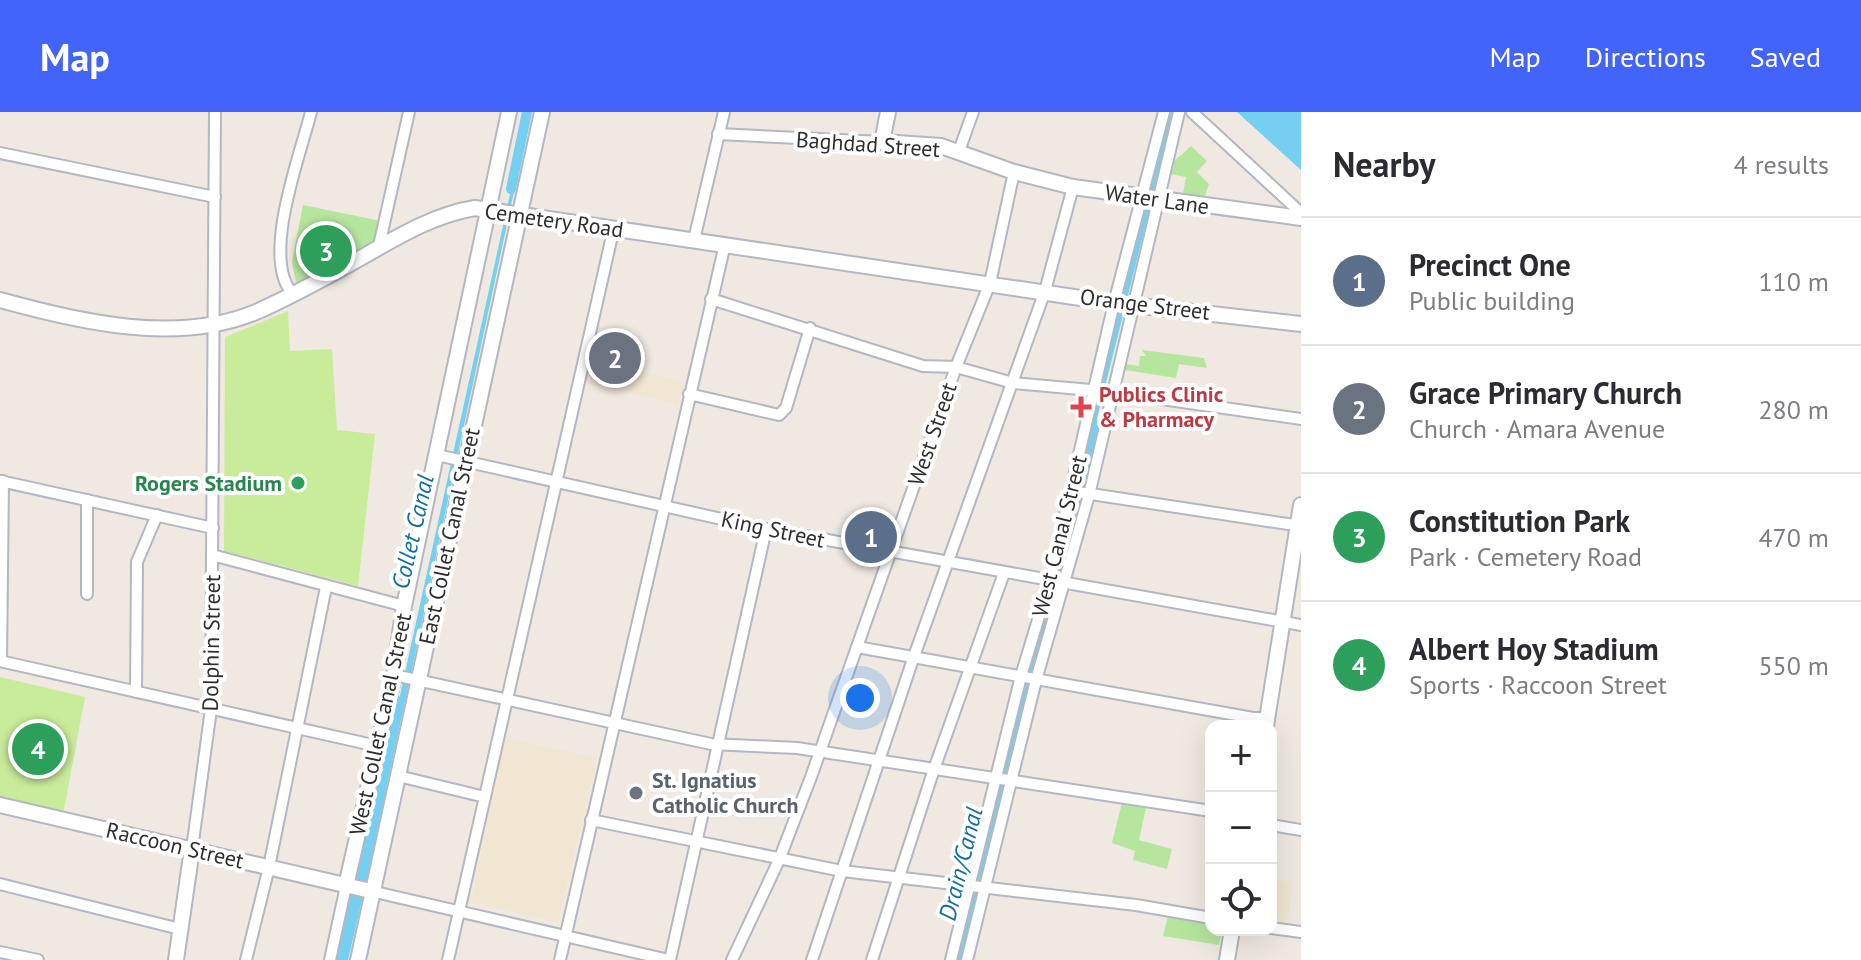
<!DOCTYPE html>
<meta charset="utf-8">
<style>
:root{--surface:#fff;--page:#f2f2f3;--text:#2b2b33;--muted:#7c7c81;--line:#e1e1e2;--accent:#4264fb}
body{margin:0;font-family:"PT Sans",sans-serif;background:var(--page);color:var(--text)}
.controls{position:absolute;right:24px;bottom:24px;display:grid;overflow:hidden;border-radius:16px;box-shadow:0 8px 32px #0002}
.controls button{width:72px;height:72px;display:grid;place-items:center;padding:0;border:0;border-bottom:2px solid var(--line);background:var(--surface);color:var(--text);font:40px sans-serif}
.you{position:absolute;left:860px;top:586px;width:28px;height:28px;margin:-20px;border:6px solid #fff;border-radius:50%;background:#1a73e8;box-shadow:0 0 0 12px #1a73e833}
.badge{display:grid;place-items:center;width:52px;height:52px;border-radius:50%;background:var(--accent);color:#fff;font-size:26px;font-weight:700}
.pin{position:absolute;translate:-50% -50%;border:4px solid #fff;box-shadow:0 2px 8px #0006}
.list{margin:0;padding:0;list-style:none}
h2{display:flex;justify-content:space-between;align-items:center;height:104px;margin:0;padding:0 32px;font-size:34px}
h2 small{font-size:26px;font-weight:400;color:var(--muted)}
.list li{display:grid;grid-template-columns:52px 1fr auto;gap:24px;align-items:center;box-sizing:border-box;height:128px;padding:0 32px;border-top:2px solid var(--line)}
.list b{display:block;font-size:30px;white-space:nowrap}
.list p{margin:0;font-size:26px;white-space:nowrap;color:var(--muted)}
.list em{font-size:26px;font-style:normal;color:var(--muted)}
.icon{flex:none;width:44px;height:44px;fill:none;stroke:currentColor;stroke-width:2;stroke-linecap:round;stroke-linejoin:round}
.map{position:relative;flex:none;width:1301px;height:848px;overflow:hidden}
header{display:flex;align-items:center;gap:48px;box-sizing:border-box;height:112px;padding:0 40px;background:var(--accent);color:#fff}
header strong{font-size:38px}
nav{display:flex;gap:44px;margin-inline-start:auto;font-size:28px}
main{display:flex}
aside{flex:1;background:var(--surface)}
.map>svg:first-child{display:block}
.education{fill:#f0e6d1}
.green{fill:#b6e59e}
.pitch{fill:#c9ec9a}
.water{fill:#75cff0}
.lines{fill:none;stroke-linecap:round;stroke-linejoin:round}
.canal{stroke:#75cff0;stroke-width:10}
.street-casing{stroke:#b4b7c1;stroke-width:14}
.secondary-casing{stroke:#b4b7c1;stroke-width:18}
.street{stroke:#fff;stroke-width:10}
.secondary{stroke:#fff;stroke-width:14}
.health-dot{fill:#e0444e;stroke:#fff;stroke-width:3}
.leisure-dot{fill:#2e9e5b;stroke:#fff;stroke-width:3}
.worship-dot{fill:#6b7280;stroke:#fff;stroke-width:3}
.labels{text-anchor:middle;stroke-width:8;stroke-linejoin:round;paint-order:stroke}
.street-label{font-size:22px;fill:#2e2e2e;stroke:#fff}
.health-label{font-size:22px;font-weight:bold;fill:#be3a42;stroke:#fff;text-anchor:start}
.leisure-label{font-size:22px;font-weight:bold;fill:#27864d;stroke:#fff;text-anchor:end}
.worship-label{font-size:22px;font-weight:bold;fill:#5b616d;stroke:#fff;text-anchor:start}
.water-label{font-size:24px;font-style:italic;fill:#0d6fa3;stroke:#fff}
</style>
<header>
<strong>Map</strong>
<nav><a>Map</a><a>Directions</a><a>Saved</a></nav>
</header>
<main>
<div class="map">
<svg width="1301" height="848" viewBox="0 0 1301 848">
<rect width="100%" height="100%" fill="#efe9e1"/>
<g class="education">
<path d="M 592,225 L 642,237 L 637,259 L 683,270 L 678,292 L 581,270 Z"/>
<path d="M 503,626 L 597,646 L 558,811 L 471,790 Z"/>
<path d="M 1271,767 L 1293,770 L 1287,814 L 1271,812 Z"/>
</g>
<g class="green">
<path d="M 1191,34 L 1207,49 L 1197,60 L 1209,72 L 1203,89 L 1182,87 L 1186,65 L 1170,62 L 1171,52 Z"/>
<path d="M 303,93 L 381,109 L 377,129 L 302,173 L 296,172 L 292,150 Z"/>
<path d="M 1142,238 L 1204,246 L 1207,256 L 1179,252 L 1176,266 L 1125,258 L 1126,252 L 1139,254 L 1140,244 L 1146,244 Z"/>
<path d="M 1122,691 L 1146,695 L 1139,728 L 1172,737 L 1167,757 L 1133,748 L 1135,739 L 1112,731 Z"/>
<path d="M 1168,804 L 1211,811 L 1211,818 L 1222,818 L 1219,833 L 1163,824 Z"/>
</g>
<g class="pitch">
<path d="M 288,199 L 290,239 L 332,237 L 337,318 L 375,322 L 358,474 L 224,439 L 225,225 Z"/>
<path d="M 0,565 L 85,585 L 63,703 L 0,689 Z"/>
</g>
<g class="water">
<path d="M 528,0 L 531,0 L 367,767 L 348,848 L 342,848 Z"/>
<path d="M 1169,0 L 1174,0 L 961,848 L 956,848 Z"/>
<path d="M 1237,0 L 1301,0 L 1301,58 Z"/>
</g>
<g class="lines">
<g class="canal">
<path d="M 511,77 L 527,0"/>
<path d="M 1037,540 L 1061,462 L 1094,311"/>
<path d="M 338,848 L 398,589"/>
</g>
<defs>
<g id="street">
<path d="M 1192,0 L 1301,101"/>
<path d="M 718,22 L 882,30"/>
<path d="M 959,39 L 973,0"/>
<path d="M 0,41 L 215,85"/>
<path d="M 694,128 L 724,0"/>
<path d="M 379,134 L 409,0"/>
<path d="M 292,181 C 261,145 300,44 311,0"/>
<path d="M 711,187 L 923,254 L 956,255 L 1013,271 L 1113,280 L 1301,307"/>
<path d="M 689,282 L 779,303 L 786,296 L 810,216"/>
<path d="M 437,343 L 766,417 L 1301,513"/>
<path d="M 0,369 L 213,416"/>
<path d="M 1071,379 L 1301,414"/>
<path d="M 87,388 L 87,482"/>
<path d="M 212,443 L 404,494"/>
<path d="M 857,535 L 1253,606 L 1267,606"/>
<path d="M 0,549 L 377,634"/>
<path d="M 1,549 L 3,369"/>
<path d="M 394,563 L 711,632 L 797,636 L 1211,699"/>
<path d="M 136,580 L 137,450 L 157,403"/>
<path d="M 398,664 L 485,685"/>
<path d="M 591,708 L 842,759 L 1136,793 L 1211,806"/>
<path d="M 1271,713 L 1301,718"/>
<path d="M 192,737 L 211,597 L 215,0"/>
<path d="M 0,772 L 180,817"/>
<path d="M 375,780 L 669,848"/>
<path d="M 1271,816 L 1301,820"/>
<path d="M 0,840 L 38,848"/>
<path d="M 246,848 L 269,755 L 326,475"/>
<path d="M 330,848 L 346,774"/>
<path d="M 448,848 L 614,115"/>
<path d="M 560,848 L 725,132"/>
<path d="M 670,848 L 766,417"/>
<path d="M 732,848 L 779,748 L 811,665 L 956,255 L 990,171 L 1014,60"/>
<path d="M 812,848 L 913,547 L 1045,179 L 1073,75"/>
<path d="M 872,848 L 933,660 L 1004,461"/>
<path d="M 951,848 L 1021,564 L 1050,468 L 1114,191 L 1164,0"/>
<path d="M 967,848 L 1036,568 L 1089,383 L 1179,0"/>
</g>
<g id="secondary">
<path d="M 888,0 L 882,30 L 941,34 L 1014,60 L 1073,75 L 1301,106"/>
<path d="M 0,188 C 79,210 178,233 256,200 C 288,186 319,169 348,153 C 388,131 430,103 475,96 L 1114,191 L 1301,212"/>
<path d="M 1266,614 L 1301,393"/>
<path d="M 0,693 L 375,780"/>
<path d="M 346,774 L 394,563 L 404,494 L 509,0"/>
<path d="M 176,848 L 192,737"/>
<path d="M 358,848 L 542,0"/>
<path d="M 1227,848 L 1232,818"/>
</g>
</defs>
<use href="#street" class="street-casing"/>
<use href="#secondary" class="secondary-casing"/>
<use href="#street" class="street"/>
<use href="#secondary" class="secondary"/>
</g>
<path class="health-dot" d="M1077 283h8v8h8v8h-8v8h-8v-8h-8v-8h8z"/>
<circle class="leisure-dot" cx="298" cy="371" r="8"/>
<circle class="worship-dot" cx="636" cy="681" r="8"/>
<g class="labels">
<g class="street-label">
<text transform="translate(868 32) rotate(4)" y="8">Baghdad Street</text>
<text transform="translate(1157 87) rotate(8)" y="8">Water Lane</text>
<text transform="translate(554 108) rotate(8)" y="8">Cemetery Road</text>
<text transform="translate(1145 192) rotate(7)" y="8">Orange Street</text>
<text transform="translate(932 322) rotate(-71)" y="8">West Street</text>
<text transform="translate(773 417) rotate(12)" y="8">King Street</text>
<text transform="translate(449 424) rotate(-78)" y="8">East Collet Canal Street</text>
<text transform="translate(1059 424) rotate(-76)" y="8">West Canal Street</text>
<text transform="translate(211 531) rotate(-89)" y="8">Dolphin Street</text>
<text transform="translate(380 612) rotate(-78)" y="8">West Collet Canal Street</text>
<text transform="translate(175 733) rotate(13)" y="8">Raccoon Street</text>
</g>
<g class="health-label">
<text x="1099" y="290">Publics Clinic<tspan x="1099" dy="25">&amp; Pharmacy</tspan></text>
</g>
<g class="leisure-label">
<text x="282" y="379">Rogers Stadium</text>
</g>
<g class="worship-label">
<text x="652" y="676">St. Ignatius<tspan x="652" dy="25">Catholic Church</tspan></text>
</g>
<g class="water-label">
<text transform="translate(413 420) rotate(-77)" y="8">Collet Canal</text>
<text transform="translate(961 752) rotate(-76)" y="8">Drain/Canal</text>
</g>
</g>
</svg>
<div class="controls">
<button>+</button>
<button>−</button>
<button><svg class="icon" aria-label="locate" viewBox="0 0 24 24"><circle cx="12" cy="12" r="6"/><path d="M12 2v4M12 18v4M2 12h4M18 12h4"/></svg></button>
</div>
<div class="you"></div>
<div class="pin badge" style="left:871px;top:425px;background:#5c6f8a">1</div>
<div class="pin badge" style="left:615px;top:246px;background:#6b7280">2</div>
<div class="pin badge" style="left:326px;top:139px;background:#2e9e5b">3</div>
<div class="pin badge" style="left:38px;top:637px;background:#2e9e5b">4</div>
</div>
<aside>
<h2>Nearby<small>4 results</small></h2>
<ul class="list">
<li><span class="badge" style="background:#5c6f8a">1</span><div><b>Precinct One</b><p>Public building</p></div><em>110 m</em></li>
<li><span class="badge" style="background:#6b7280">2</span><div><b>Grace Primary Church</b><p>Church · Amara Avenue</p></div><em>280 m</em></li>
<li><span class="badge" style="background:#2e9e5b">3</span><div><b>Constitution Park</b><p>Park · Cemetery Road</p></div><em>470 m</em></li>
<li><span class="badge" style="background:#2e9e5b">4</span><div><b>Albert Hoy Stadium</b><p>Sports · Raccoon Street</p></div><em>550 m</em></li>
</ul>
</aside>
</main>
